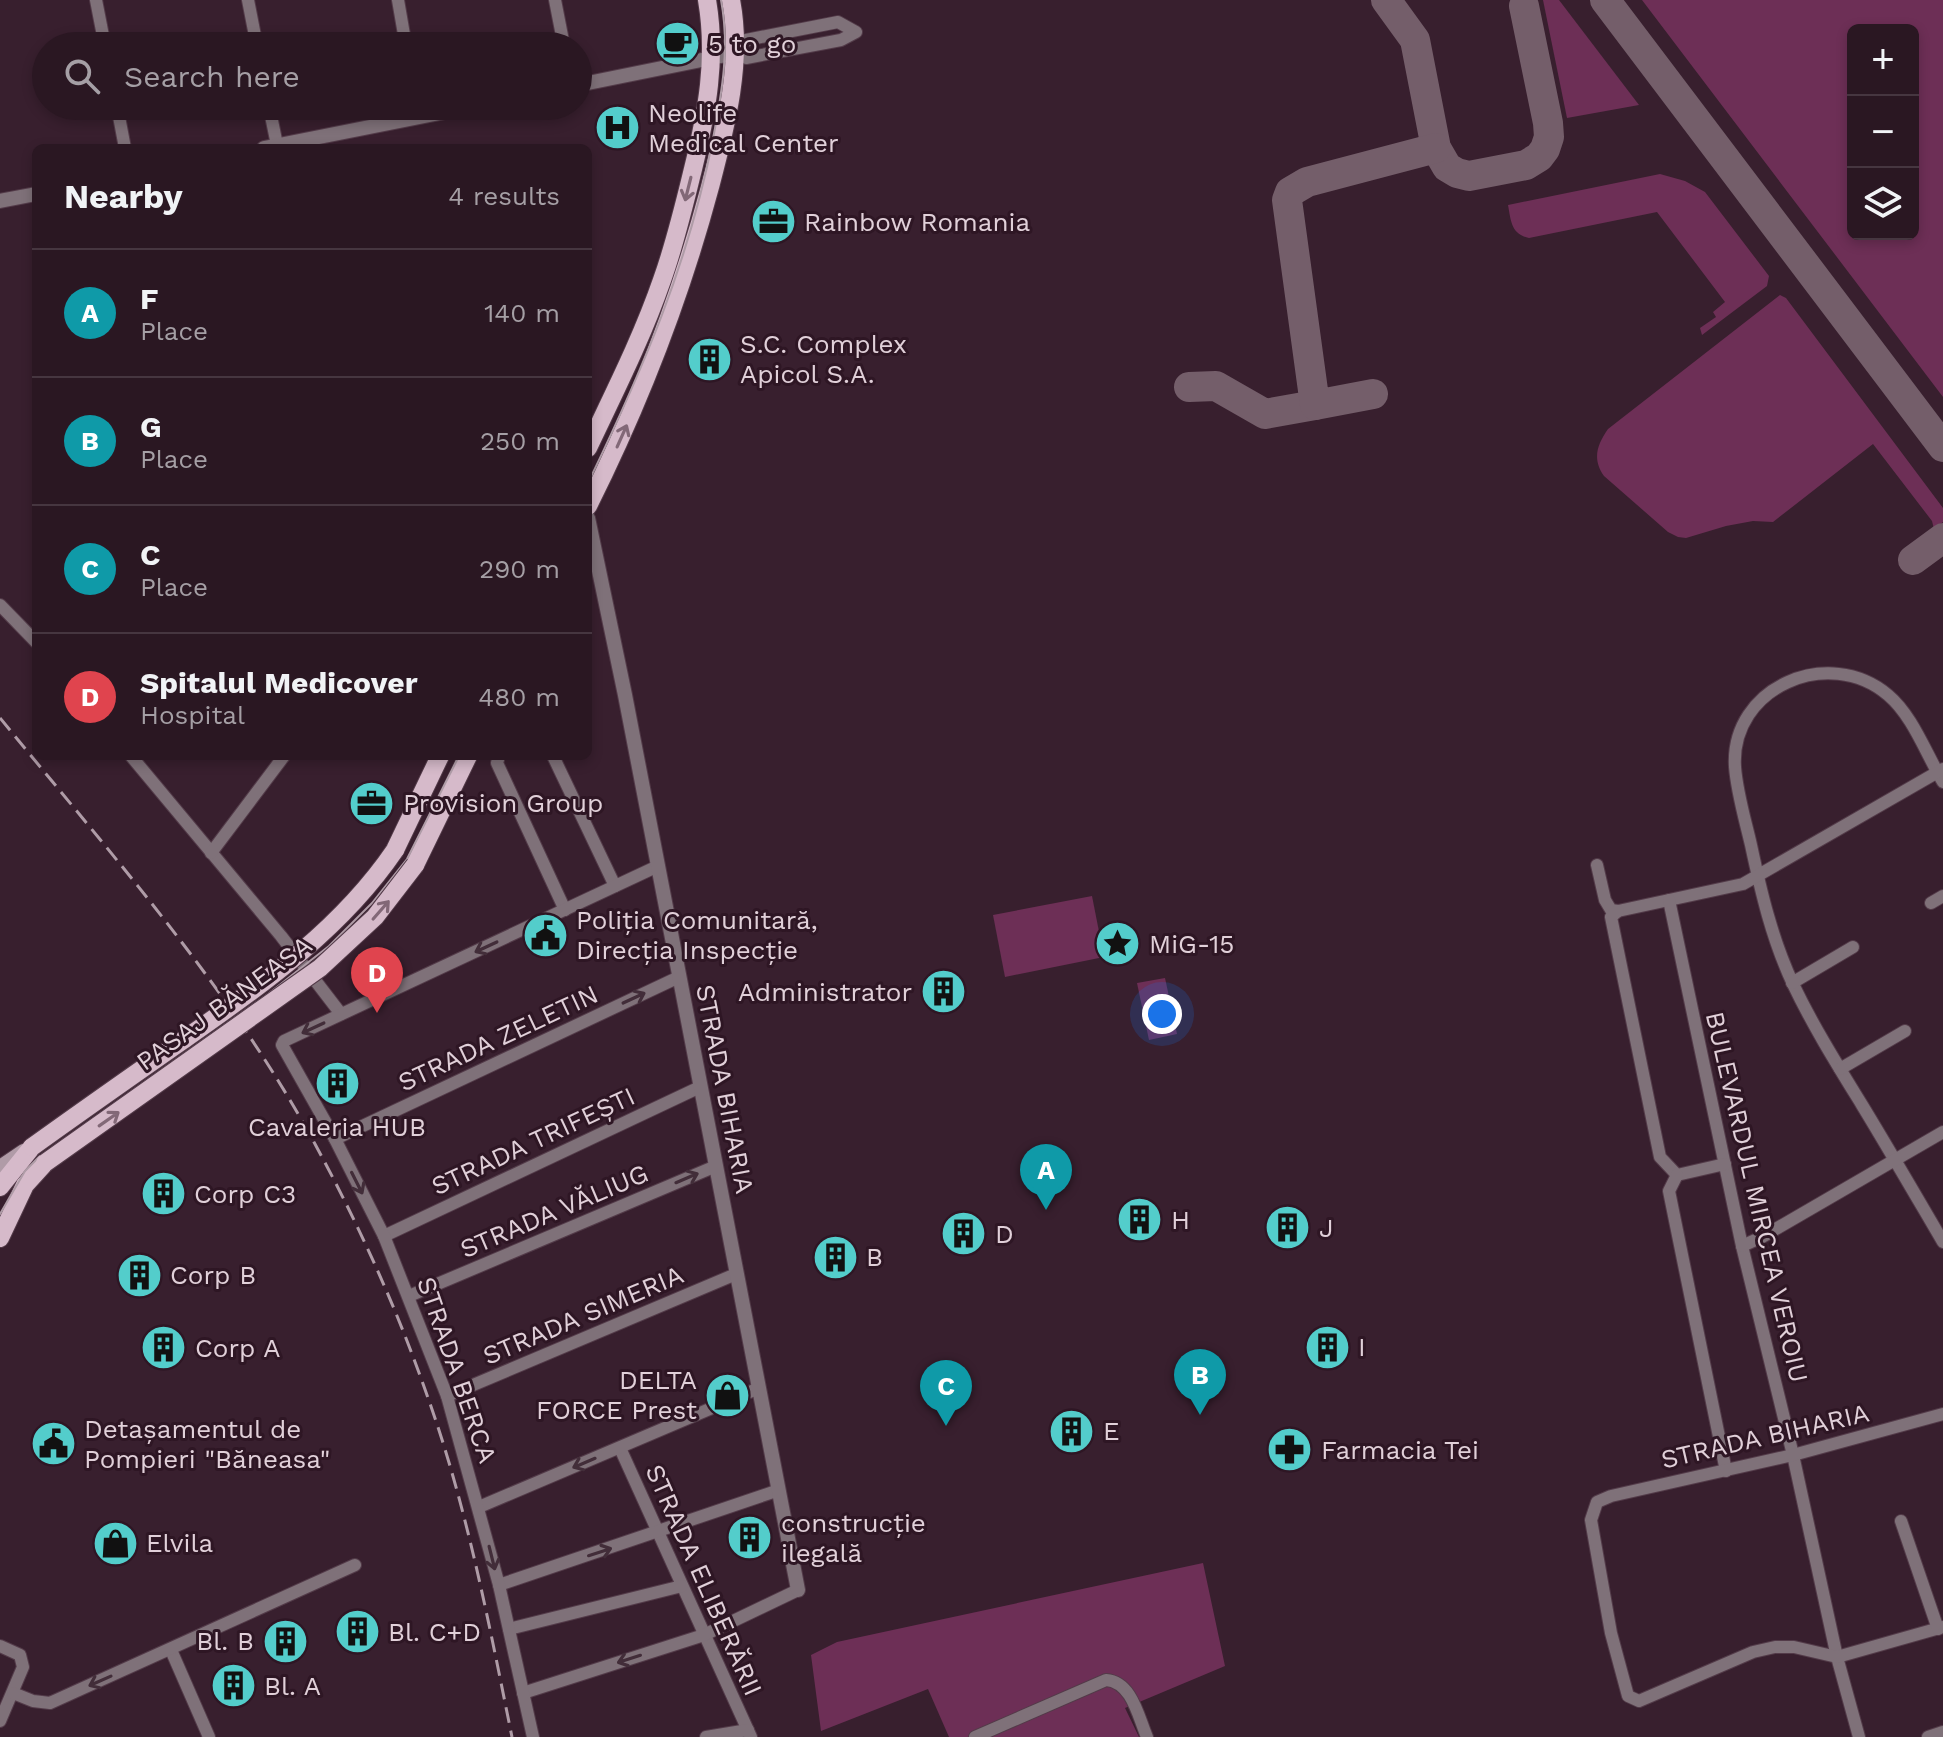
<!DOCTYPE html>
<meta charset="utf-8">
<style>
:root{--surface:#2a1722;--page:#32202a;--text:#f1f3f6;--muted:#a59fa5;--line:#463640;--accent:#b45309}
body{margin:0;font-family:"Work Sans",sans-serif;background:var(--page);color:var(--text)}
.controls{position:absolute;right:24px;top:24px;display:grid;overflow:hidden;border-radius:12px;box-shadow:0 4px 12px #0003}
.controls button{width:72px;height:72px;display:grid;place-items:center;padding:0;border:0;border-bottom:2px solid var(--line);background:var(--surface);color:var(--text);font:40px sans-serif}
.you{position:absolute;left:1162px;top:1014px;width:28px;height:28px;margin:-20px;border:6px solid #fff;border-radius:50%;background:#1a73e8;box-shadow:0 0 0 12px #1a73e833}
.badge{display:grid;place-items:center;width:52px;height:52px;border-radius:50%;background:var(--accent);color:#fff;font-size:26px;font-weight:700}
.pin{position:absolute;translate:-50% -66px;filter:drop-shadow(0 2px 4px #0008)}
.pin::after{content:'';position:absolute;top:42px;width:28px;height:24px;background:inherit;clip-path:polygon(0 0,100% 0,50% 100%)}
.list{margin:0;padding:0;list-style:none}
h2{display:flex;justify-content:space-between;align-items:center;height:104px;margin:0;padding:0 32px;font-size:34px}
h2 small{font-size:26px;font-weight:400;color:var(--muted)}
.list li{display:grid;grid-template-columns:52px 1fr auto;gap:24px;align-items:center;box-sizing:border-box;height:128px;padding:0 32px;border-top:2px solid var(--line)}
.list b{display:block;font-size:30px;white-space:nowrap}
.list p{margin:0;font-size:26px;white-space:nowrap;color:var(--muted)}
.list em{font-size:26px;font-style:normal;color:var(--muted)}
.icon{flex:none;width:44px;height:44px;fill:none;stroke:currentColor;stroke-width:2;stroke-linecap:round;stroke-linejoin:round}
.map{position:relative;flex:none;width:1943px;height:1737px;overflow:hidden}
.search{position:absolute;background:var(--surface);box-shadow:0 4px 12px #0003;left:32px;top:32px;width:560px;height:88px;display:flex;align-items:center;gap:20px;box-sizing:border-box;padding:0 28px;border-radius:44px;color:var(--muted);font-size:30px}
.panel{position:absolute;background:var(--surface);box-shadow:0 4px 12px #0003;left:32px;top:144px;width:560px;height:616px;border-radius:12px}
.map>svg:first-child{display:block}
.green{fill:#6d2f56;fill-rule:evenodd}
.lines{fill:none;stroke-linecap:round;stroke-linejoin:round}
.taxiway{stroke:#745e6a;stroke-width:30}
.minor-casing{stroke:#533b49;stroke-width:14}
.tertiary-casing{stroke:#533b49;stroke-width:16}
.secondary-casing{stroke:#533b49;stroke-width:18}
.primary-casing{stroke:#533b49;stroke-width:20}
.minor{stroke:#7f7179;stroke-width:12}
.tertiary{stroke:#7f7179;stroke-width:14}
.secondary{stroke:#b09ba7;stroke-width:16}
.primary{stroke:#d6baca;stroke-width:18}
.tram{stroke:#af9ca7;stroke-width:2}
.rail{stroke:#af9ca7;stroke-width:3;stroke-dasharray:16 8;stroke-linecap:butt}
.primary-bridge-casing{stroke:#533b49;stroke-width:20;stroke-linecap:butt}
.primary-bridge{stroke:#d6baca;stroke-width:18}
.oneway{stroke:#826877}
.oneway2{stroke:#422d39}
.labels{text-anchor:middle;stroke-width:6;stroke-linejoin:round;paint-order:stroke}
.poi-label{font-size:26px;fill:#e1d0d9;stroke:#2e1624;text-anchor:start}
.street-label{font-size:26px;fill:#e1d0d9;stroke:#2e1624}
</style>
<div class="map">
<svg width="1943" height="1737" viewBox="0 0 1943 1737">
<rect width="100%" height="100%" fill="#381f2e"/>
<g class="green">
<path d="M 1543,0 L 1559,0 L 1639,105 L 1567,118 Z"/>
<path d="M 1642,0 L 1943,0 L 1943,397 ZM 1853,30 L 1913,30 L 1913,234 L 1853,234 Z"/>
<path d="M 1660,174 L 1685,181 L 1705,192 L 1769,276 L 1767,286 L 1702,335 L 1700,328 L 1716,317 L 1713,312 L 1725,302 L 1657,212 L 1529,238 C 1511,234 1511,221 1508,205 Z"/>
<path d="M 1780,295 L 1786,298 L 1943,508 L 1943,522 L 1934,529 L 1932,521 L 1873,444 L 1773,522 L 1753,521 L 1726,526 L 1686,538 L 1678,537 L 1668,532 L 1604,476 C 1592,459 1597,445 1608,429 Z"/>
<path d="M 1092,896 L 1104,957 L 1005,977 L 993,915 Z"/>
<path d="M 1165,978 L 1177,1034 L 1149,1040 L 1137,983 Z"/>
<path d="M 1203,1563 L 1225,1666 L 1125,1708 L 1139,1737 L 949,1737 L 928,1689 L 821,1731 L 811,1655 L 837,1642 Z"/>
</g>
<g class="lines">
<g class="taxiway">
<path d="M 1386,0 L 1415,40 L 1436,148 L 1447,167 L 1457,173 L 1469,176 L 1526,165 L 1539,157 L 1545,149 L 1549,137 L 1548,123 L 1524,6"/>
<path d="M 1605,0 L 1943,447"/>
<path d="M 1189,387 L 1216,386 L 1265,414 L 1315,405"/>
<path d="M 1373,394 L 1315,405 L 1287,200 L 1290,192 L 1307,182 L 1436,148"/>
<path d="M 1913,560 L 1943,538"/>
</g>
<defs>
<g id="minor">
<path d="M 96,0 L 105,46"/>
<path d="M 248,0 L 257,46"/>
<path d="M 398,0 L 406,46"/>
<path d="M 555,0 L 564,46"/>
<path d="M 838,22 L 856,32 L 841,40 L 746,58 L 736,53 L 746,40 Z"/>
<path d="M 117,106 L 125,148"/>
<path d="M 269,106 L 277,145"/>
<path d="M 0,605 L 36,642"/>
<path d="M 131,756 L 281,936 L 341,1014"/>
<path d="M 499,756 L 497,763 L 565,910"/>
<path d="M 553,756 L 615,886"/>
<path d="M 1943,782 C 1926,754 1913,716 1888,695 C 1829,645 1730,687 1735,767 C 1737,793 1745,819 1751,845 C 1761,892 1772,939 1793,984 C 1813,1026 1838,1066 1862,1105 C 1890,1151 1916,1196 1943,1242"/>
<path d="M 211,853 L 284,756"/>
<path d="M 1597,865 L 1605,900 L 1611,910 L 1618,911 L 1743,884 L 1943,769"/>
<path d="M 1669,900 L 1742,1246 L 1793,1455 L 1837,1657 L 1859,1737"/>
<path d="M 1931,903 L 1943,896"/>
<path d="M 1618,911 L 1611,917 L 1660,1157 L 1677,1175 L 1725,1164"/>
<path d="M 1792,983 L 1853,947"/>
<path d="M 1840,1069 L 1905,1031"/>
<path d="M 335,1139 L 679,977"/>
<path d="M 1677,1175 L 1669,1191 L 1726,1471"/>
<path d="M 384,1236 L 700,1087"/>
<path d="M 1742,1246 L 1762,1237 L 1943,1132"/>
<path d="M 409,1296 L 716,1166"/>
<path d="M 447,1396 L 736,1274"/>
<path d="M 1943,1414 L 1793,1455 L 1611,1496 L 1597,1502 L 1591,1520 L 1611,1633 L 1628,1696 L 1639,1701 L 1753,1652 L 1775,1647 L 1794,1647 L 1837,1657 L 1943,1627"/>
<path d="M 620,1448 L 751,1737"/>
<path d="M 479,1507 L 759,1388"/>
<path d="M 1901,1521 L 1938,1629"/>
<path d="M 499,1585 L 779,1490"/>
<path d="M 509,1629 L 682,1586"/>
<path d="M 0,1646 L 20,1655 L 23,1667 L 0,1721"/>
<path d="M 171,1650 L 209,1737"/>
<path d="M 13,1693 L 33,1701 L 50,1703 L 355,1565"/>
<path d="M 523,1693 L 704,1635 L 798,1590"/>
<path d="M 533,1737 L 499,1585 L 447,1396 L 384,1236 L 335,1139 L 282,1045 L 284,1041 L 658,866"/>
<path d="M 706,1737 L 748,1730"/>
<path d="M 975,1737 L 1106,1680 C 1132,1682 1138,1716 1147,1737"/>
<path d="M 1928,1737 L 1943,1732"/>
</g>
<g id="tertiary">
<path d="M 578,85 L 736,53"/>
<path d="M 264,148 L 475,106"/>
<path d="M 0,201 L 36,194"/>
<path d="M 588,518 L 625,695 L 798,1590"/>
</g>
<path id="secondary" d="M 0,1168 L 24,1152"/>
<g id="primary">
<path d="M 588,448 C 614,393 642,338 662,280 C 675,244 684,206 693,169 C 707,112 717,58 707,0"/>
<path d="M 588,506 C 640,402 680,299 710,187 C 726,126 743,62 731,0"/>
<path d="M 395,850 L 440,756"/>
<path d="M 415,865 L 468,756"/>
<path d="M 0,1187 L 32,1147"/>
<path d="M 0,1238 L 25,1185 L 45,1163"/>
</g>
</defs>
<use href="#minor" class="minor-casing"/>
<use href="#tertiary" class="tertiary-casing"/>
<use href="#secondary" class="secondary-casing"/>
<use href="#primary" class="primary-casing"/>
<use href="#minor" class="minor"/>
<use href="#tertiary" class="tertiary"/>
<use href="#secondary" class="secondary"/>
<use href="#primary" class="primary"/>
<g class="tram">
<path d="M 588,483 C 643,369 688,265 713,139 C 722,92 730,48 721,0"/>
<path d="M 0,1214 L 25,1171 L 40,1156 L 268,994 L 329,946 L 372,903 L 407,859 L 459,756"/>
</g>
<path class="rail" d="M 0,718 C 111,854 231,989 315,1144 C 359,1225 398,1311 428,1398 C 467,1507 489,1624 512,1737"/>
<defs>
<g id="primary-bridge">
<path d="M 32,1147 C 82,1111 132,1076 182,1041 C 261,985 340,931 395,850"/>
<path d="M 45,1163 L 320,968 L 375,917 L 415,865"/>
</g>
</defs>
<use href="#primary-bridge" class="primary-bridge-casing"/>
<use href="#primary-bridge" class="primary-bridge"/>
</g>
<defs><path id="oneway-shaft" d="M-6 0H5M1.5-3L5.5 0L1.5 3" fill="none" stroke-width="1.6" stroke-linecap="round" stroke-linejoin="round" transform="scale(2)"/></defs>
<g class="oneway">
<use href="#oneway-shaft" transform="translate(688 189) rotate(104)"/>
<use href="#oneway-shaft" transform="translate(622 436) rotate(-66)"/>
<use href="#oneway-shaft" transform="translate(381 910) rotate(-49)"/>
<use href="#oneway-shaft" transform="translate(109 1119) rotate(-35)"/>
</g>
<g class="oneway2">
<use href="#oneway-shaft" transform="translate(486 947) rotate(155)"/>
<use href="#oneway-shaft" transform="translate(634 998) rotate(-25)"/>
<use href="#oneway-shaft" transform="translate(313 1028) rotate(155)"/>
<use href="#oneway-shaft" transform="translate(687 1178) rotate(-23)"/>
<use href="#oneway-shaft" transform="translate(357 1183) rotate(63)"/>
<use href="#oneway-shaft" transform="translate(584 1463) rotate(157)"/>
<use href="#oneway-shaft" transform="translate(600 1552) rotate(-18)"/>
<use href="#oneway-shaft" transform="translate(492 1558) rotate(76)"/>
<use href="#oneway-shaft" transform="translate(629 1659) rotate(162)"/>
<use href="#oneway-shaft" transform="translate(100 1681) rotate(156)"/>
</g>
<defs>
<symbol id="cafe-disc" viewBox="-11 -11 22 22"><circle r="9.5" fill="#53cdcb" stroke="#2e1624"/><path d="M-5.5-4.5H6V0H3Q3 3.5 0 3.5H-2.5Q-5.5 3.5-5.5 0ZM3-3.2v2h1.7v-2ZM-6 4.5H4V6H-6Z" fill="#111"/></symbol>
<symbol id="hospital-disc" viewBox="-11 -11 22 22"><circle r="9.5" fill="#53cdcb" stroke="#2e1624"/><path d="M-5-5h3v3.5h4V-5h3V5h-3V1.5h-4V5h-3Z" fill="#111"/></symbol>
<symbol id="office-disc" viewBox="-11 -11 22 22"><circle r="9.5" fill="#53cdcb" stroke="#2e1624"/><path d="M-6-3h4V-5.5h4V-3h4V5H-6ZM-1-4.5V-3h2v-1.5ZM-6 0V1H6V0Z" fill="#111"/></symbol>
<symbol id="building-disc" viewBox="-11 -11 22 22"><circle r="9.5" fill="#53cdcb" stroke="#2e1624"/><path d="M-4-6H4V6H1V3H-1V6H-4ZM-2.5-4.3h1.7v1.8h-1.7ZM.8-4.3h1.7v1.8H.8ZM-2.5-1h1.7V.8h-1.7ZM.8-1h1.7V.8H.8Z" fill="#111"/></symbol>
<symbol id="civic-disc" viewBox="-11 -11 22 22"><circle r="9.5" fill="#53cdcb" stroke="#2e1624"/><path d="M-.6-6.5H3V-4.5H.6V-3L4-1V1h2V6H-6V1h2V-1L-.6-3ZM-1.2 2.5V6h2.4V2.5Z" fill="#111"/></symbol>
<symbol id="sight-disc" viewBox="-11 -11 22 22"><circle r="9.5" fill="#53cdcb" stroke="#2e1624"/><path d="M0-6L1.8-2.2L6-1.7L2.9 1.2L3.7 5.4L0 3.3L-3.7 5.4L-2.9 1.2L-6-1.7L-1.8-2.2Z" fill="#111"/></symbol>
<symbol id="shop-disc" viewBox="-11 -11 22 22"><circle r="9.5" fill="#53cdcb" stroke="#2e1624"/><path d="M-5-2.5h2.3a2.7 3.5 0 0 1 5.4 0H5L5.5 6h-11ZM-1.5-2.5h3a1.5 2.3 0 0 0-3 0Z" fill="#111"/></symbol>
<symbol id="pharmacy-disc" viewBox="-11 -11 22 22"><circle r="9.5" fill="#53cdcb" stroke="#2e1624"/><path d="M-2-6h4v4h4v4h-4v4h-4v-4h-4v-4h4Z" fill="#111"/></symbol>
</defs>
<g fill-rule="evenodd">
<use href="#cafe-disc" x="652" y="18" width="51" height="51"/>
<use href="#hospital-disc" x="592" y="102" width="51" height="51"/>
<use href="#office-disc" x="748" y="196" width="51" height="51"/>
<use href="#building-disc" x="684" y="334" width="51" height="51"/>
<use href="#office-disc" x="346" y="778" width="51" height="51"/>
<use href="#civic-disc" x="520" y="910" width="51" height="51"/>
<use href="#sight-disc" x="1092" y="918" width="51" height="51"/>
<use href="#building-disc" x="918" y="966" width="51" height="51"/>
<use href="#building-disc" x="312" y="1058" width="51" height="51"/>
<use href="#building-disc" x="138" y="1168" width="51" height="51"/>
<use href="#building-disc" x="1114" y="1194" width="51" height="51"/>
<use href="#building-disc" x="1262" y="1202" width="51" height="51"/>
<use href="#building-disc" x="938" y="1208" width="51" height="51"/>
<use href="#building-disc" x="810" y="1232" width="51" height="51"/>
<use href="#building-disc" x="114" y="1250" width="51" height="51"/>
<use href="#building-disc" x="1302" y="1322" width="51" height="51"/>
<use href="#building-disc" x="138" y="1322" width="51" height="51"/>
<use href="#shop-disc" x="702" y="1370" width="51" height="51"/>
<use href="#building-disc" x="1046" y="1406" width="51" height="51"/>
<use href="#civic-disc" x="28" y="1418" width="51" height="51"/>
<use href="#pharmacy-disc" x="1264" y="1424" width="51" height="51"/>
<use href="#building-disc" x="724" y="1512" width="51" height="51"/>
<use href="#shop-disc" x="90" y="1518" width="51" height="51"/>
<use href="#building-disc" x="332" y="1606" width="51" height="51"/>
<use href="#building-disc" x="260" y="1616" width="51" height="51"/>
<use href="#building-disc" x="208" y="1660" width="51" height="51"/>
</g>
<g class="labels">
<g class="poi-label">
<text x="708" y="53">5 to go</text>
<text x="648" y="122">Neolife<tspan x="648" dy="30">Medical Center</tspan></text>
<text x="804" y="231">Rainbow Romania</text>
<text x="740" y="353">S.C. Complex<tspan x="740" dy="30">Apicol S.A.</tspan></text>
<text x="403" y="812">Provision Group</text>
<text x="576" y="929">Poliția Comunitară,<tspan x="576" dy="30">Direcția Inspecție</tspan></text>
<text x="1149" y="953">MiG-15</text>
<text x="912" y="1001" text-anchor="end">Administrator</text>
<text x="337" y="1136" text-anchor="middle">Cavaleria HUB</text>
<text x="194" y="1203">Corp C3</text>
<text x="1171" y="1229">H</text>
<text x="1319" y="1237">J</text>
<text x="995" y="1243">D</text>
<text x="866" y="1266">B</text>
<text x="170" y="1284">Corp B</text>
<text x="1358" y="1356">I</text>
<text x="195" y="1357">Corp A</text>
<text x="697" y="1389" text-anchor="end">DELTA<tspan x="697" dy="30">FORCE Prest</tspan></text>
<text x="84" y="1438">Detașamentul de<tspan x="84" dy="30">Pompieri "Băneasa"</tspan></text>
<text x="1103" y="1440">E</text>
<text x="1321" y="1459">Farmacia Tei</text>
<text x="781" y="1532">construcție<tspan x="781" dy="30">ilegală</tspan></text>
<text x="146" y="1552">Elvila</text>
<text x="388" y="1641">Bl. C+D</text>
<text x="254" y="1650" text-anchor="end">Bl. B</text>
<text x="264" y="1695">Bl. A</text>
</g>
<g class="street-label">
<text transform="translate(224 1003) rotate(-36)" y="9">PASAJ BĂNEASA</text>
<text transform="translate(498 1038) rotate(-25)" y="9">STRADA ZELETIN</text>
<text transform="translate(725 1089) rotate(79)" y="9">STRADA BIHARIA</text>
<text transform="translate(533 1141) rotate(-25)" y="9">STRADA TRIFEȘTI</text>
<text transform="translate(1757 1197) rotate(77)" y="9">BULEVARDUL MIRCEA VEROIU</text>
<text transform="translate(554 1211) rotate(-23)" y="9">STRADA VĂLIUG</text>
<text transform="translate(583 1315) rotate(-23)" y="9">STRADA SIMERIA</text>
<text transform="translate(457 1370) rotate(71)" y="9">STRADA BERCA</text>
<text transform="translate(1765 1436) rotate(-13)" y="9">STRADA BIHARIA</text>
<text transform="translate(704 1580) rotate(66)" y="9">STRADA ELIBERĂRII</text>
</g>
</g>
</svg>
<div class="controls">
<button>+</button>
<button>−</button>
<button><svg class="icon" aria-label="layers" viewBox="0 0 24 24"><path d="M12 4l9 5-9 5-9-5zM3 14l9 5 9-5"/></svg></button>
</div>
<div class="you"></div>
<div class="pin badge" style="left:1046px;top:1210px;background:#0f9aa8">A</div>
<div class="pin badge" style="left:1200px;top:1415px;background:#0f9aa8">B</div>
<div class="pin badge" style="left:946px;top:1426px;background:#0f9aa8">C</div>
<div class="pin badge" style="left:377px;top:1013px;background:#e0444e">D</div>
<div class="search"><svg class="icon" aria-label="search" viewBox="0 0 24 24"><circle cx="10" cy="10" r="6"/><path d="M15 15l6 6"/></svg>Search here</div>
<section class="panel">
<h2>Nearby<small>4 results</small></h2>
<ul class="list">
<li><span class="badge" style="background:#0f9aa8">A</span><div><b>F</b><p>Place</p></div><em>140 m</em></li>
<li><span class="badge" style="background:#0f9aa8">B</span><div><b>G</b><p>Place</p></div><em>250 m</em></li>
<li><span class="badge" style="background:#0f9aa8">C</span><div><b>C</b><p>Place</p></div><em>290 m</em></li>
<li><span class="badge" style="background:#e0444e">D</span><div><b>Spitalul Medicover</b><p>Hospital</p></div><em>480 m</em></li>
</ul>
</section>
</div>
